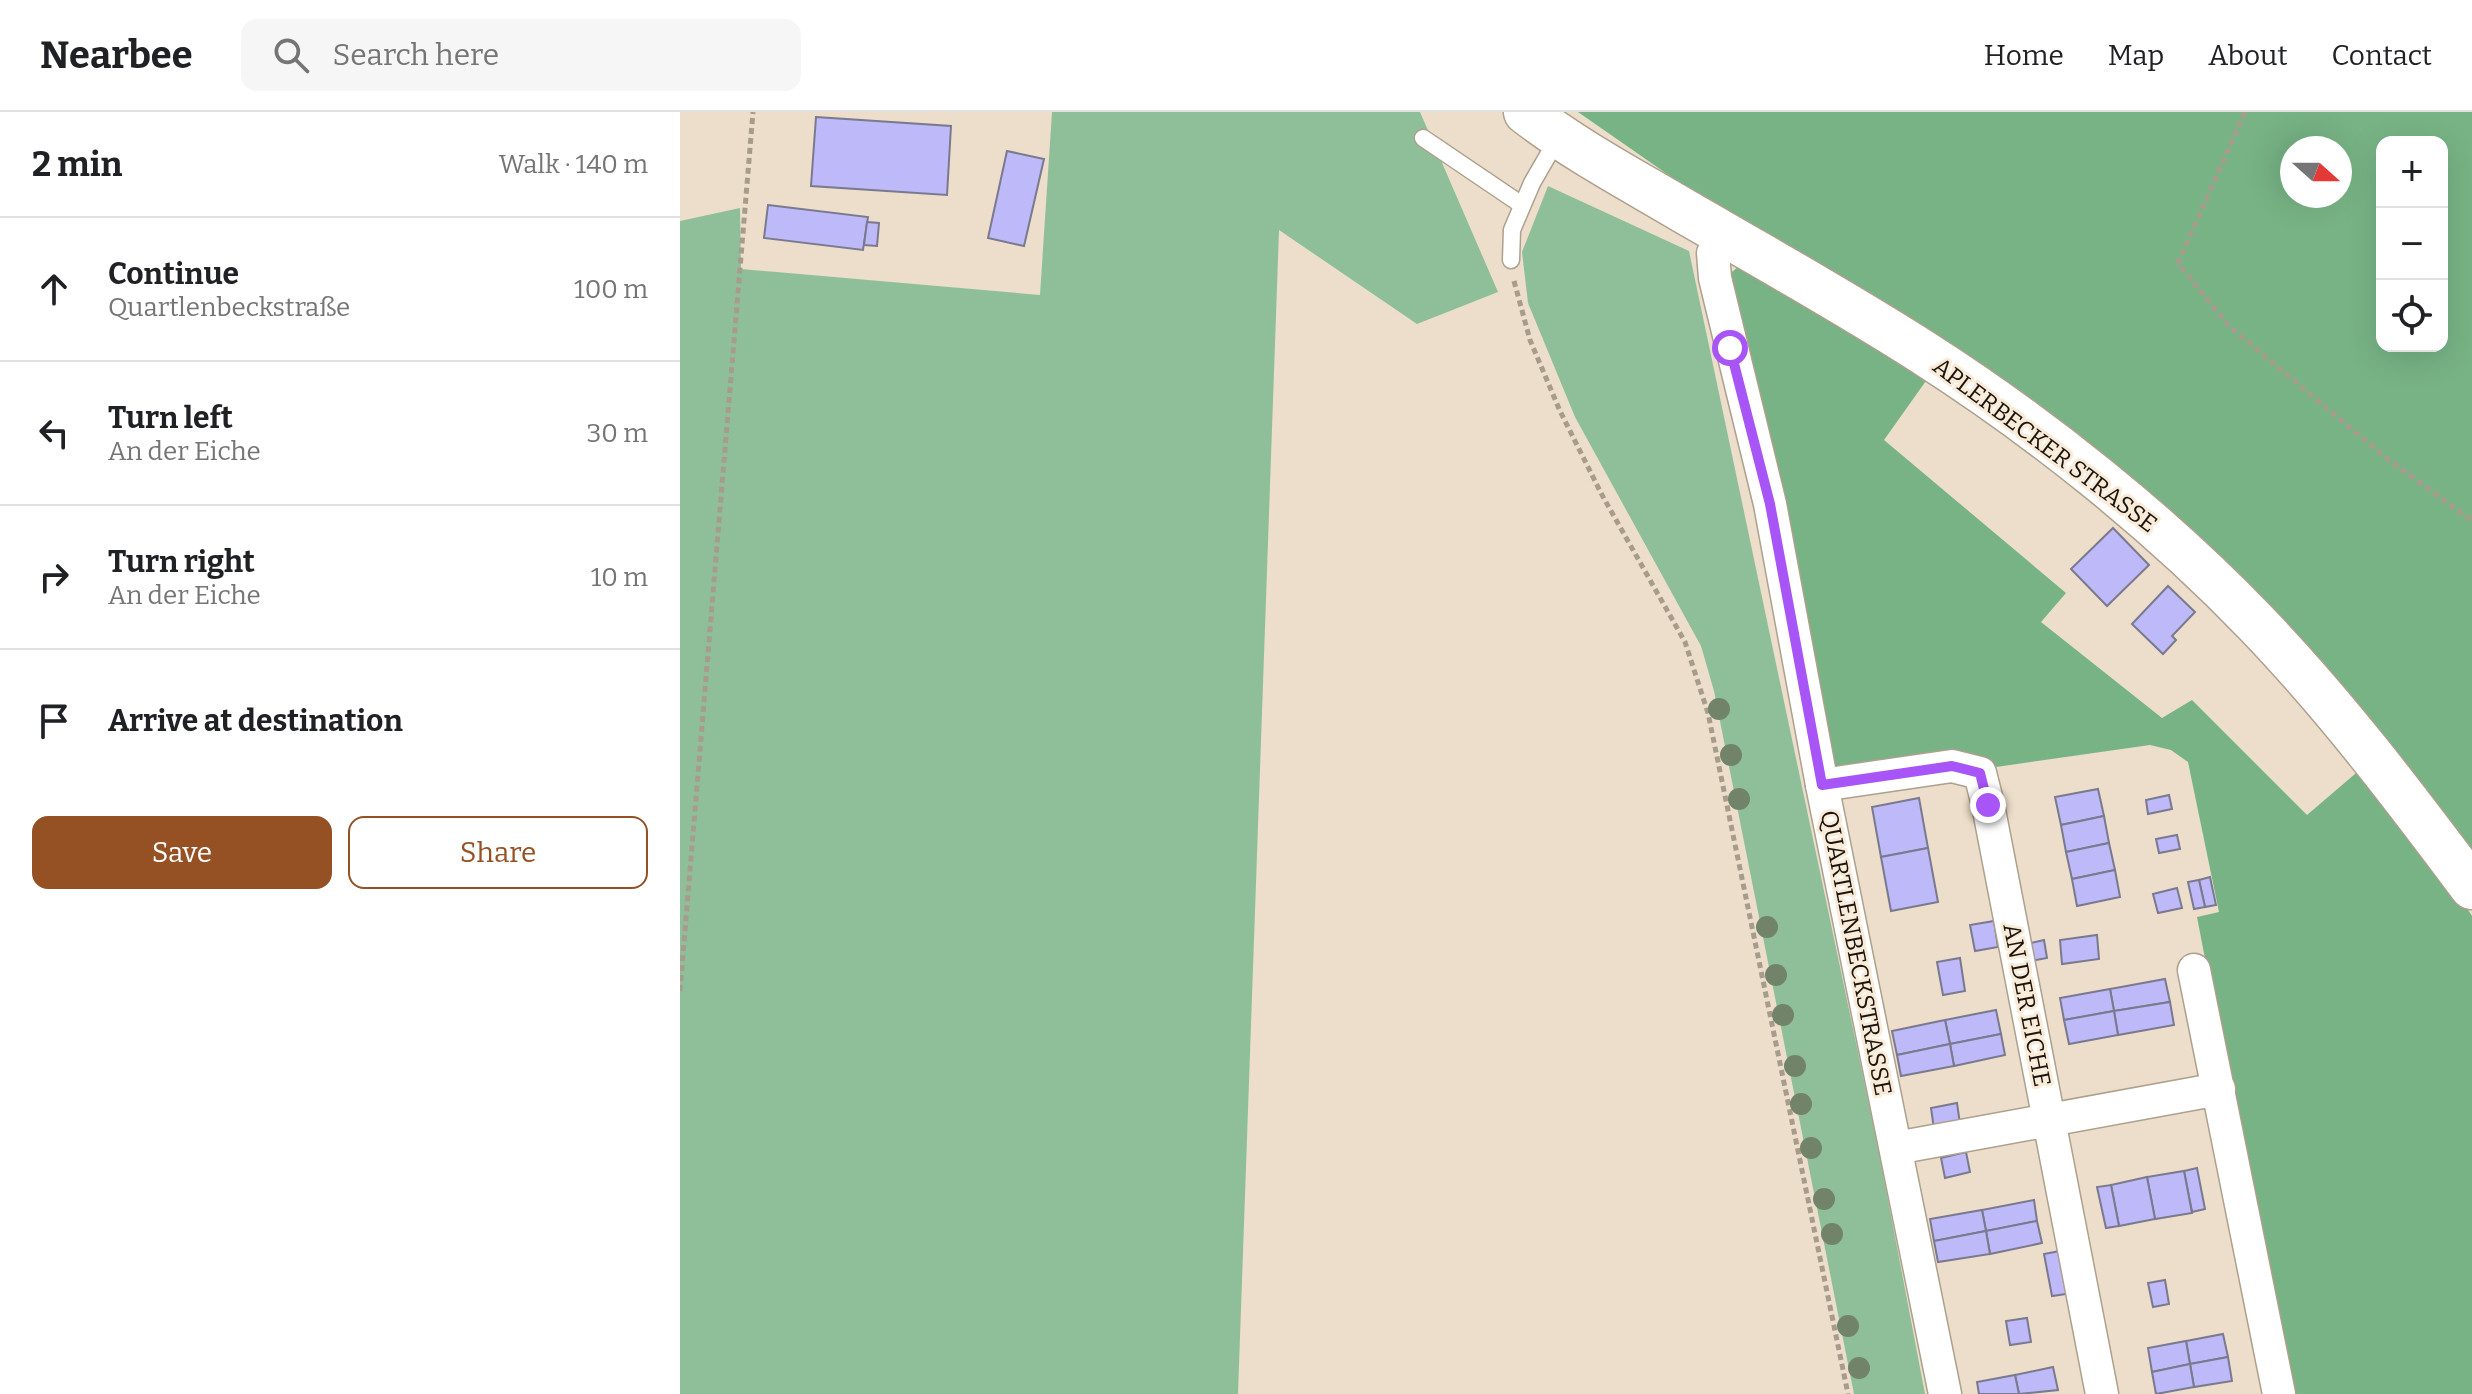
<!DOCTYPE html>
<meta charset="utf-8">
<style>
:root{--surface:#fff;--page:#f6f6f6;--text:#202124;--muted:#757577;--line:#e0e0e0;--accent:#955123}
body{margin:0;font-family:Bitter,serif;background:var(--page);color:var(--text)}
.controls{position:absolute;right:24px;top:24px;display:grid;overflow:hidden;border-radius:16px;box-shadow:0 8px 32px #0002}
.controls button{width:72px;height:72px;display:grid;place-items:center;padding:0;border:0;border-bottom:2px solid var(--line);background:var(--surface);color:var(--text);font:40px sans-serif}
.compass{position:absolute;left:1600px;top:24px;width:72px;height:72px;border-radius:50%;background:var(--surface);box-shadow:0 8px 32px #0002;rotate:111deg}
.stop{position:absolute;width:24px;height:24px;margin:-18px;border:6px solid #a855f7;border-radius:50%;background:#fff}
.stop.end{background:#a855f7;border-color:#fff;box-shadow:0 2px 8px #0008}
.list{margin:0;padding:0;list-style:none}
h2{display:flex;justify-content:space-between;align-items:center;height:104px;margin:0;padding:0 32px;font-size:34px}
h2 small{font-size:26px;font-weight:400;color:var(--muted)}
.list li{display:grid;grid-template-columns:52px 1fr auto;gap:24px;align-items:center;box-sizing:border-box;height:144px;padding:0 32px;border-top:2px solid var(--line)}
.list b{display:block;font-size:30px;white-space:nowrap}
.list p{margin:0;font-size:26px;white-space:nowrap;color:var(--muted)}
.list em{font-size:26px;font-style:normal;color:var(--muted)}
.actions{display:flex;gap:16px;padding:24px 32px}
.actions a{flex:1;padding:18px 0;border:2px solid var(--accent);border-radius:16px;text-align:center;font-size:28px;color:var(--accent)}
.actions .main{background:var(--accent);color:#fff}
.icon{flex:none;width:44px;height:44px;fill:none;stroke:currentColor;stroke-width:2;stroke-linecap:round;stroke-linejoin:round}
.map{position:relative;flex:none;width:1792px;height:1282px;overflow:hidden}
header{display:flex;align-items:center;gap:48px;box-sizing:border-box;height:112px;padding:0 40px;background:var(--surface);border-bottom:2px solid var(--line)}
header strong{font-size:38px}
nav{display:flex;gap:44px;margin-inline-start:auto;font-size:28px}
.search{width:560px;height:72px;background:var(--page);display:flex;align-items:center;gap:20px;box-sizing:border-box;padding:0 28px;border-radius:16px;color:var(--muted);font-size:30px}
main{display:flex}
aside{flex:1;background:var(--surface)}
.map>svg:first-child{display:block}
.green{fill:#8fbf99}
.forest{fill:#77b385;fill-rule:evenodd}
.building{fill:#bebafa;stroke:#7a798d;stroke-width:2}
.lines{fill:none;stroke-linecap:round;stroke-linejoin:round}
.lane-casing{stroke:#ada08d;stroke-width:19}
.street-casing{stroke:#ada08d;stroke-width:35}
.secondary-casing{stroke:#ada08d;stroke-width:47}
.path{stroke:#a79c8c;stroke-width:5;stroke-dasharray:6 4;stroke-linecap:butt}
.lane{stroke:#fff;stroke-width:16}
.street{stroke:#fff;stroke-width:32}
.secondary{stroke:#fff;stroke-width:44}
.tree{fill:#71846a}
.route{stroke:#a855f7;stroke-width:10}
.labels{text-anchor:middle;stroke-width:6;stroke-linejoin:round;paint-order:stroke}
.street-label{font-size:24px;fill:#19140e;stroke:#f9ebd7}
</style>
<header>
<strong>Nearbee</strong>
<div class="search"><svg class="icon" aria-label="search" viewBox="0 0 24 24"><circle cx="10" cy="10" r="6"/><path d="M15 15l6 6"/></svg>Search here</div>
<nav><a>Home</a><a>Map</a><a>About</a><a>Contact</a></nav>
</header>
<main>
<aside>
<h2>2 min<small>Walk · 140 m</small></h2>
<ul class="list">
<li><svg class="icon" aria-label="ahead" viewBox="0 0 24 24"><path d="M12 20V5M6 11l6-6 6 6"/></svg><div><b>Continue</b><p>Quartlenbeckstraße</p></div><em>100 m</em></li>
<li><svg class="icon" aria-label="left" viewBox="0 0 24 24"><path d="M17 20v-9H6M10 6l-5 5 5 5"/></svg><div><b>Turn left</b><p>An der Eiche</p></div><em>30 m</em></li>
<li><svg class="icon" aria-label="right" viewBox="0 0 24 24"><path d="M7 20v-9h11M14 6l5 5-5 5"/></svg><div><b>Turn right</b><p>An der Eiche</p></div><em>10 m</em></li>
<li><svg class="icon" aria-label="arrive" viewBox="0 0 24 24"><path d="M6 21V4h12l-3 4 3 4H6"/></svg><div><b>Arrive at destination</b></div></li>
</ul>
<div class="actions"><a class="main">Save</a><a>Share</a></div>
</aside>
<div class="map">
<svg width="1792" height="1282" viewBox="0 0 1792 1282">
<rect width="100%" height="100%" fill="#ecdeca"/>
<g class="green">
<path d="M 372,0 L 740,0 L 818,180 L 737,212 L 599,118 L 558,1282 L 0,1282 L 0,109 L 60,96 L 61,157 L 360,183 Z"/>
<path d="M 868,74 L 1009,139 L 1198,1035 L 1245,1282 L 1174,1282 L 1034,579 L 1021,534 L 895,305 L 848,191 L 842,140 Z"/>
</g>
<g class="forest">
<path d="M 898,0 L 1792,0 L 1792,770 L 1631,567 L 1144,171 ZM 1702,30 L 1762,30 L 1762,234 L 1702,234 ZM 1612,36 L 1660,36 L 1660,84 L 1612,84 Z"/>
<path d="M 1058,155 L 1064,155 L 1248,266 L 1204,328 L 1386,481 L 1361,510 L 1482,606 L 1512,588 L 1627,703 L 1682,656 L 1785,793 L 1792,804 L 1792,1282 L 1609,1282 L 1517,805 L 1539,800 L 1508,650 L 1491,638 L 1470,633 L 1316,655 L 1270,644 L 1149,661 L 1047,164 Z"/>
</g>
<g class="building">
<path d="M 136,5 L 271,14 L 267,83 L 131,74 Z"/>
<path d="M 327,39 L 364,47 L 344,134 L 308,126 Z"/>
<path d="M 88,93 L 188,105 L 183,138 L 84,126 Z"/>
<path d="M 187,110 L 199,111 L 197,134 L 184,133 Z"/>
<path d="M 1433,416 L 1469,453 L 1427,494 L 1391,457 Z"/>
<path d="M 1488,474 L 1515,500 L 1492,524 L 1496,528 L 1483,542 L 1452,512 Z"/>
<path d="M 1418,677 L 1424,704 L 1381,713 L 1375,685 Z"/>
<path d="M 1489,683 L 1492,697 L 1468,702 L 1466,688 Z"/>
<path d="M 1239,686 L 1248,736 L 1201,745 L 1192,695 Z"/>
<path d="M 1424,704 L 1429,731 L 1386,740 L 1381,713 Z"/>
<path d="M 1497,723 L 1500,737 L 1479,741 L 1476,727 Z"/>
<path d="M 1429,731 L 1435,758 L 1392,767 L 1386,740 Z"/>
<path d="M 1248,736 L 1258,790 L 1211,799 L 1201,745 Z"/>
<path d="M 1435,758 L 1440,785 L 1397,794 L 1392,767 Z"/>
<path d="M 1530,765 L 1536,793 L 1525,795 L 1519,768 Z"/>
<path d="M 1519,768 L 1525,795 L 1514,797 L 1508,770 Z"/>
<path d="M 1497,776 L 1502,796 L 1478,801 L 1473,782 Z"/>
<path d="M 1314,809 L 1318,835 L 1295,839 L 1290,813 Z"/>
<path d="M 1417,823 L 1419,847 L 1382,852 L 1380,828 Z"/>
<path d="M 1364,828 L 1367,846 L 1350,849 L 1347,832 Z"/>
<path d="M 1280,846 L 1285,879 L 1263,883 L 1257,850 Z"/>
<path d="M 1485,867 L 1490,890 L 1434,899 L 1430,877 Z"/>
<path d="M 1430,877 L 1434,899 L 1384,908 L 1380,886 Z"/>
<path d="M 1490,890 L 1494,913 L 1438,923 L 1434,899 Z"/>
<path d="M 1316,898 L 1321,922 L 1270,932 L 1265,908 Z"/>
<path d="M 1434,899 L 1438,923 L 1389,932 L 1384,908 Z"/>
<path d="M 1265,908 L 1270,932 L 1217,943 L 1212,919 Z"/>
<path d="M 1321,922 L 1325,943 L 1274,954 L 1270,932 Z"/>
<path d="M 1270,932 L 1274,954 L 1221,964 L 1217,943 Z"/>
<path d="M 1277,991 L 1280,1012 L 1254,1017 L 1251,996 Z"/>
<path d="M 1286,1040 L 1290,1060 L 1265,1066 L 1261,1046 Z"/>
<path d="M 1517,1056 L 1525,1097 L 1512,1100 L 1504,1059 Z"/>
<path d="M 1504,1059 L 1512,1101 L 1475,1107 L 1467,1065 Z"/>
<path d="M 1467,1065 L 1475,1107 L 1439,1114 L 1431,1073 Z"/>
<path d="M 1431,1073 L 1439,1114 L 1426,1116 L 1417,1075 Z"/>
<path d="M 1354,1088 L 1357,1109 L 1306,1119 L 1302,1098 Z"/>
<path d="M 1302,1098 L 1306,1119 L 1254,1129 L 1250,1107 Z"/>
<path d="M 1357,1109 L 1362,1131 L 1310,1142 L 1306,1119 Z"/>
<path d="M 1306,1119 L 1310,1142 L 1258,1150 L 1254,1129 Z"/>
<path d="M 1385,1138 L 1393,1181 L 1372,1184 L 1364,1142 Z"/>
<path d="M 1485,1168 L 1489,1192 L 1473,1195 L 1468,1171 Z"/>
<path d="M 1347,1206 L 1351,1230 L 1330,1233 L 1326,1209 Z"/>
<path d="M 1543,1222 L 1548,1245 L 1510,1252 L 1506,1229 Z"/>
<path d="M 1506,1229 L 1510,1252 L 1472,1260 L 1468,1236 Z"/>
<path d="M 1548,1245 L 1552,1269 L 1514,1275 L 1510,1252 Z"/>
<path d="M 1510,1252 L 1514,1275 L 1476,1282 L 1472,1260 Z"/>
<path d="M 1373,1255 L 1378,1278 L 1339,1282 L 1335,1263 Z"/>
<path d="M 1335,1263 L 1339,1282 L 1299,1282 L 1297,1270 Z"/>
</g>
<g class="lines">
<defs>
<g id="lane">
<path d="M 743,26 L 842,93"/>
<path d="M 831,148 L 832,118 L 852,71 L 878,26"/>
</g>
<g id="street">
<path d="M 1045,122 L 1033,141 L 1035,166 L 1090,392 L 1142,673 L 1265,1282"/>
<path d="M 1142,673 L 1272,654 L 1300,661 L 1308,693 L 1422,1282"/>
<path d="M 1514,858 L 1599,1282"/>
<path d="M 1216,1036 L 1539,977"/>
</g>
<path id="secondary" d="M 846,0 C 895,38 950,67 1004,99 C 1084,145 1166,191 1244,241 C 1361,316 1479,410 1576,511 C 1655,593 1724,684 1792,775"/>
</defs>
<use href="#lane" class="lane-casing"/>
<use href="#street" class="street-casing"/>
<use href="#secondary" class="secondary-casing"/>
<g class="path">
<path d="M 1565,0 L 1498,151 L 1548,213 L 1705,345 L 1792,409"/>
<path d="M 834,169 L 850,228 L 880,299 L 922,383 L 1005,530 L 1028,601 L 1168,1282"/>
<path d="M 0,879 L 73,0"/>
</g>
<use href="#lane" class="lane"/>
<use href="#street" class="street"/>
<use href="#secondary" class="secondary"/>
</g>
<g class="tree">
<circle cx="1039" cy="597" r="11"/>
<circle cx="1051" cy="643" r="11"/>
<circle cx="1059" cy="687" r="11"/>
<circle cx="1087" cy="815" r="11"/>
<circle cx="1096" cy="863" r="11"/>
<circle cx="1103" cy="903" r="11"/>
<circle cx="1115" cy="954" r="11"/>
<circle cx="1121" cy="992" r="11"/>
<circle cx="1131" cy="1036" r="11"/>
<circle cx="1144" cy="1087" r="11"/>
<circle cx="1152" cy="1122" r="11"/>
<circle cx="1168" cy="1214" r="11"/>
<circle cx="1179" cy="1256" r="11"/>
</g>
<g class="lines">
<path class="route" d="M 1050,236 L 1090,392 L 1142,673 L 1272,654 L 1300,661 L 1308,693"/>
</g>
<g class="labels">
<g class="street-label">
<text transform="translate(1365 333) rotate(37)" y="8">APLERBECKER STRASSE</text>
<text transform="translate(1176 841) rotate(79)" y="8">QUARTLENBECKSTRASSE</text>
<text transform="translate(1347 893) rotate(79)" y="8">AN DER EICHE</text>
</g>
</g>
</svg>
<div class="controls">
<button>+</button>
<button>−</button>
<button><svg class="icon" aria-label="locate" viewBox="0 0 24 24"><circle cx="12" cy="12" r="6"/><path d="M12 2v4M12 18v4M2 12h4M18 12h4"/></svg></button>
</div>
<svg class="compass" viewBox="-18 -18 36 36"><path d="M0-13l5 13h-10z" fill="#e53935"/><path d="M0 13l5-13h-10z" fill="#757577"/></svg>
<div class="stop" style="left:1050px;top:236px"></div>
<div class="stop end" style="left:1308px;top:693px"></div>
</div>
</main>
